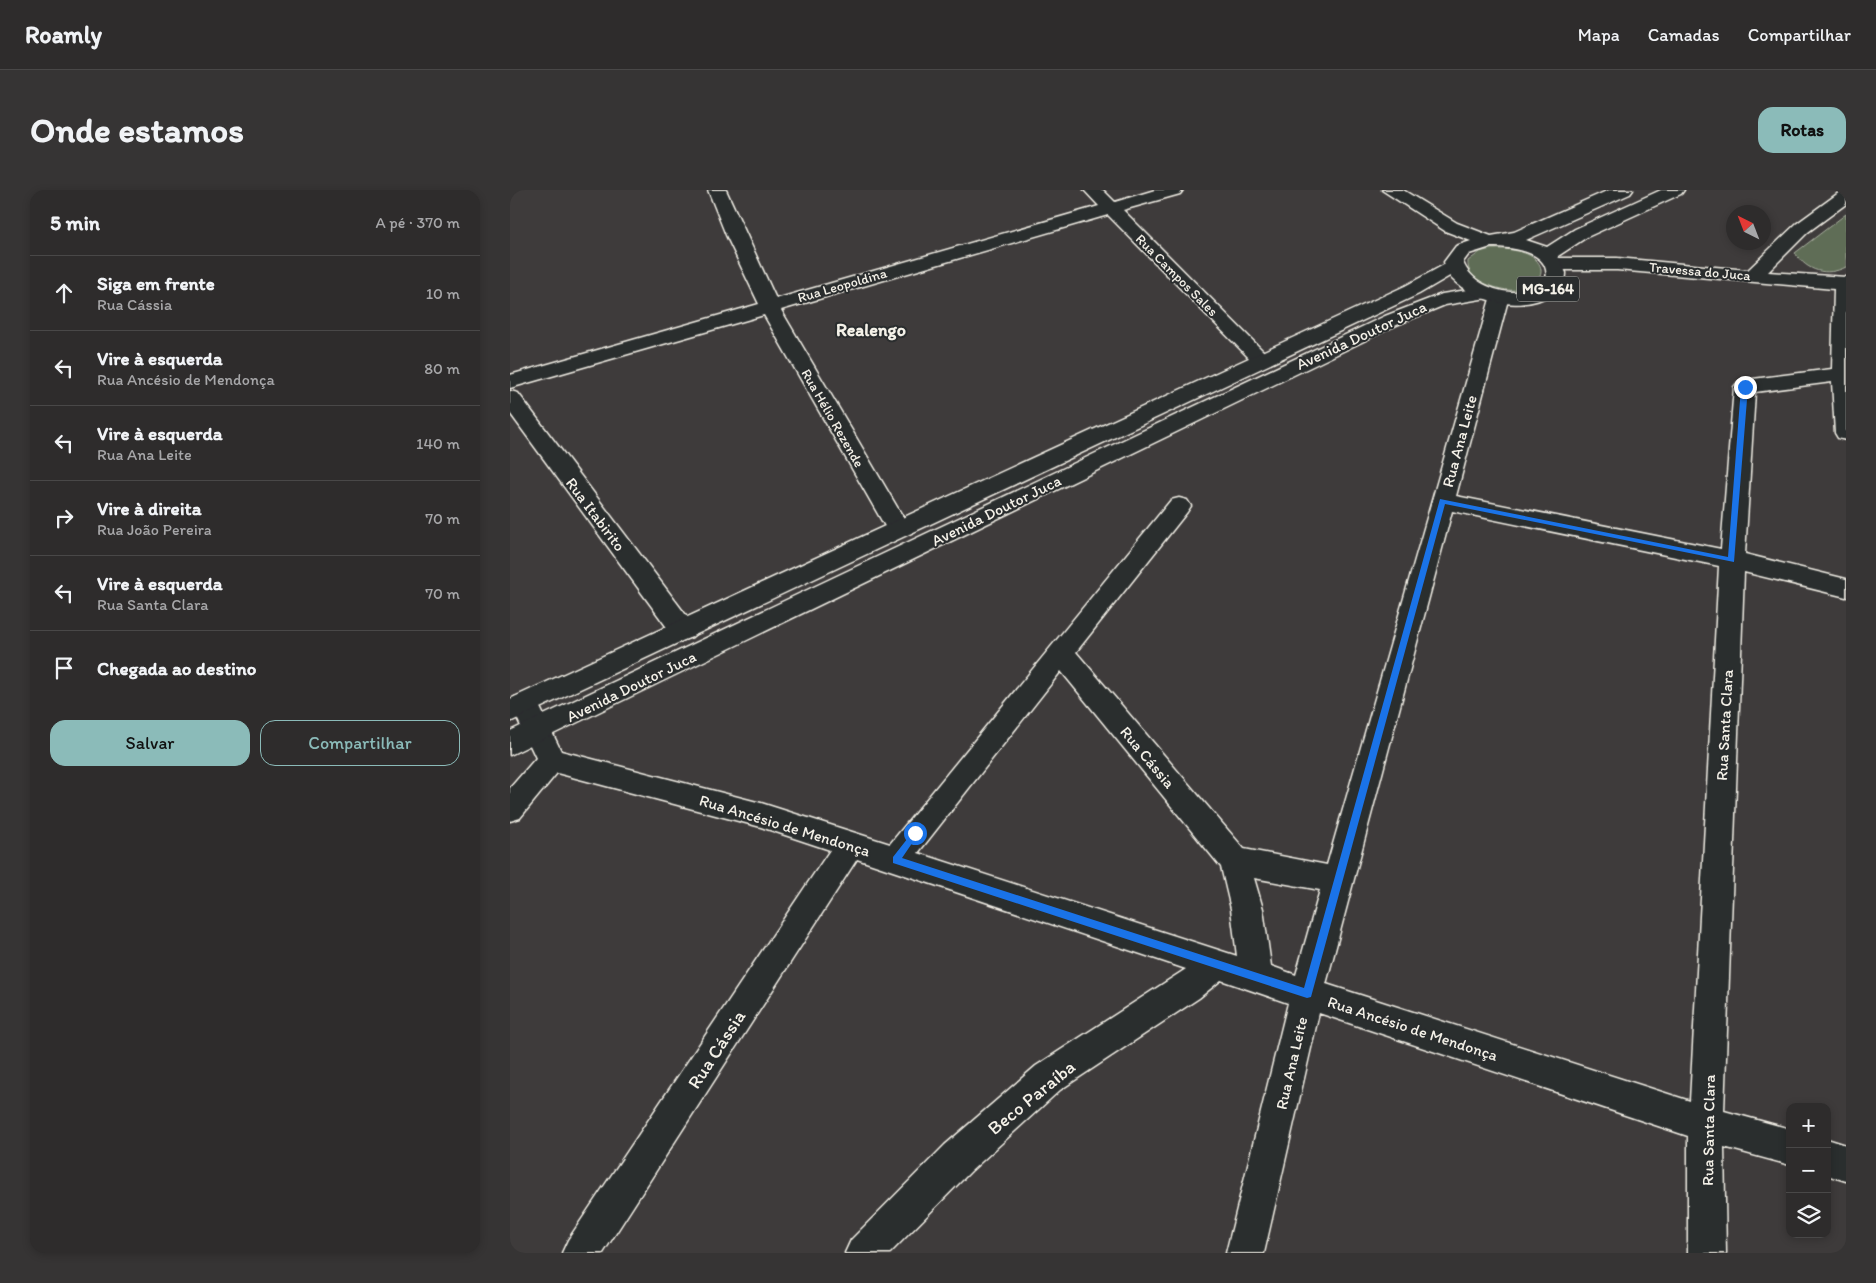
<!DOCTYPE html>
<html lang="pt">
<meta charset="utf-8">
<style>
:root{--surface:#2e2c2c;--page:#363434;--text:#f1f3f6;--muted:#a7a7a9;--line:#494848;--accent:#8bbbb9}
body{margin:0;font-family:Itim,sans-serif;background:var(--page);color:var(--text)}
.controls{position:absolute;right:15px;bottom:15px;display:grid;overflow:hidden;border-radius:10px;box-shadow:0 2px 8px #0003}
.controls button{width:45px;height:45px;display:grid;place-items:center;padding:0;border:0;border-bottom:1px solid var(--line);background:var(--surface);color:var(--text);font:25px sans-serif}
.compass{position:absolute;left:1216px;top:15px;width:45px;height:45px;border-radius:50%;background:var(--surface);box-shadow:0 2px 8px #0003;rotate:318deg}
.stop{position:absolute;width:15px;height:15px;margin:-11px;border:4px solid #1a73e8;border-radius:50%;background:#fff}
.stop.end{background:#1a73e8;border-color:#fff;box-shadow:0 1px 5px #0008}
.list{margin:0;padding:0;list-style:none}
h2{display:flex;justify-content:space-between;align-items:center;height:65px;margin:0;padding:0 20px;font-size:21px}
h2 small{font-size:16px;font-weight:400;color:var(--muted)}
.list li{display:grid;grid-template-columns:32px 1fr auto;gap:15px;align-items:center;box-sizing:border-box;height:75px;padding:0 20px;border-top:1px solid var(--line)}
.list b{display:block;font-size:19px;white-space:nowrap}
.list p{margin:0;font-size:16px;white-space:nowrap;color:var(--muted)}
.list em{font-size:16px;font-style:normal;color:var(--muted)}
.actions{display:flex;gap:10px;padding:15px 20px}
.actions a{flex:1;padding:11px 0;border:1px solid var(--accent);border-radius:15px;text-align:center;font-size:18px;color:var(--accent)}
.actions .main{background:var(--accent);color:#111}
.icon{flex:none;width:28px;height:28px;fill:none;stroke:currentColor;stroke-width:2;stroke-linecap:round;stroke-linejoin:round}
.map{position:relative;flex:none;width:1336px;height:1063px;overflow:hidden;border-radius:15px}
header{display:flex;align-items:center;gap:30px;box-sizing:border-box;height:70px;padding:0 25px;background:var(--surface);border-bottom:1px solid var(--line)}
header strong{font-size:24px}
nav{display:flex;gap:28px;margin-inline-start:auto;font-size:18px}
.intro{display:flex;align-items:center;justify-content:space-between;box-sizing:border-box;height:120px;padding:0 30px}
h1{margin:0;font-size:35px}
.button{padding:12px 22px;border-radius:15px;background:var(--accent);color:#111;font-size:18px;font-weight:700}
main{display:flex;gap:30px;padding:0 30px}
aside{flex:1;background:var(--surface);border-radius:15px;box-shadow:0 2px 8px #0003}
.map>svg:first-child{display:block}
.green{fill:#5e6d56;stroke:#a9af9f}
.lines{fill:none;stroke-linecap:round;stroke-linejoin:round}
.minor-casing{stroke:#f4f1e8;stroke-width:3}
.secondary-casing{stroke:#f4f1e8;stroke-width:3}
.primary-casing{stroke:#f4f1e8;stroke-width:3}
.minor{fill:#2a2d2e;fill-rule:evenodd}
.secondary{fill:#2a2d2e;fill-rule:evenodd}
.primary{fill:#2a2d2e;fill-rule:evenodd}
.route{fill:#1a73e8}
.labels{text-anchor:middle;stroke-width:4;stroke-linejoin:round;paint-order:stroke}
.far-street-label{font-size:14px;fill:#f4f1e8;stroke:#2a2d2e}
.shield{fill:#2a2d2e;stroke:#b7b6b0;stroke-width:1}
.shield-label{font-size:15px;font-weight:bold;fill:#f4f1e8}
.street-label{font-size:16px;fill:#f4f1e8;stroke:#2a2d2e}
.far-district-label{font-size:18px;font-weight:bold;fill:#f4f1e8;stroke:#2a2d2e}
.near-street-label{font-size:19px;fill:#f4f1e8;stroke:#2a2d2e}
</style>
<header>
<strong>Roamly</strong>
<nav><a>Mapa</a><a>Camadas</a><a>Compartilhar</a></nav>
</header>
<div class="intro"><h1>Onde estamos</h1><a class="button">Rotas</a></div>
<main>
<aside>
<h2>5 min<small>A pé · 370 m</small></h2>
<ul class="list">
<li><svg class="icon" aria-label="ahead" viewBox="0 0 24 24"><path d="M12 20V5M6 11l6-6 6 6"/></svg><div><b>Siga em frente</b><p>Rua Cássia</p></div><em>10 m</em></li>
<li><svg class="icon" aria-label="left" viewBox="0 0 24 24"><path d="M17 20v-9H6M10 6l-5 5 5 5"/></svg><div><b>Vire à esquerda</b><p>Rua Ancésio de Mendonça</p></div><em>80 m</em></li>
<li><svg class="icon" aria-label="left" viewBox="0 0 24 24"><path d="M17 20v-9H6M10 6l-5 5 5 5"/></svg><div><b>Vire à esquerda</b><p>Rua Ana Leite</p></div><em>140 m</em></li>
<li><svg class="icon" aria-label="right" viewBox="0 0 24 24"><path d="M7 20v-9h11M14 6l5 5-5 5"/></svg><div><b>Vire à direita</b><p>Rua João Pereira</p></div><em>70 m</em></li>
<li><svg class="icon" aria-label="left" viewBox="0 0 24 24"><path d="M17 20v-9H6M10 6l-5 5 5 5"/></svg><div><b>Vire à esquerda</b><p>Rua Santa Clara</p></div><em>70 m</em></li>
<li><svg class="icon" aria-label="arrive" viewBox="0 0 24 24"><path d="M6 21V4h12l-3 4 3 4H6"/></svg><div><b>Chegada ao destino</b></div></li>
</ul>
<div class="actions"><a class="main">Salvar</a><a>Compartilhar</a></div>
</aside>
<div class="map">
<svg width="1336" height="1063" viewBox="0 0 1336 1063">
<rect width="100%" height="100%" fill="#3e3b3b"/>
<filter id="ink" filterUnits="userSpaceOnUse"><feTurbulence type="fractalNoise" baseFrequency=".02" numOctaves="2"/><feDisplacementMap in="SourceGraphic" scale="10" xChannelSelector="R" yChannelSelector="G"/><feConvolveMatrix kernelMatrix="1 2 1 2 8 2 1 2 1" color-interpolation-filters="sRGB"/></filter>
<g filter="url(#ink)">
<g class="green">
<path d="M 1336,24 L 1336,77 C 1316,87 1297,81 1285,63 Z"/>
<path d="M 981,59 C 1063,56 1033,123 972,92 C 963,88 957,81 958,71 L 970,62 Z"/>
</g>
<g class="lines">
<defs>
<g id="minor">
<path d="M 198,0 L 216,0 L 266,109 L 589,16 L 574,0 L 593,0 L 605,12 L 645,0 L 673,0 L 670,4 L 613,20 L 762,170 L 759,174 L 752,176 L 745,174 L 598,25 L 271,120 L 400,339 L 396,345 L 388,347 L 380,345 L 254,125 L 0,198 L 0,185 L 249,114 L 216,45 Z"/>
<path d="M 1336,1 L 1336,14 L 1298,42 L 1258,82 L 1336,87 L 1336,250 L 1328,248 L 1325,243 L 1322,192 L 1245,202 L 1235,364 L 1336,389 L 1336,407 L 1234,382 L 1214,921 L 1280,939 L 1280,975 L 1214,957 L 1216,1063 L 1178,1063 L 1178,946 L 809,823 L 754,1063 L 716,1063 L 778,813 L 711,790 L 689,808 L 550,900 L 461,981 L 380,1063 L 335,1063 L 341,1050 L 435,955 L 526,876 L 676,779 L 347,669 L 93,1063 L 52,1063 L 58,1050 L 320,660 L 251,637 L 47,583 L 10,628 L 0,631 L 0,598 L 26,568 L 1,515 L 5,507 L 15,504 L 25,507 L 51,561 L 251,613 L 380,654 L 661,310 L 669,308 L 677,310 L 681,316 L 677,322 L 566,462 L 734,659 L 817,675 L 982,102 L 996,102 L 999,106 L 946,306 L 1211,359 L 1224,197 L 1228,192 L 1235,190 L 1322,179 L 1324,99 L 1107,80 L 1045,80 L 1038,78 L 1036,74 L 1038,70 L 1045,68 L 1107,68 L 1238,80 L 1286,34 L 1330,2 ZM 942,321 L 1209,376 L 1180,911 L 816,794 ZM 551,481 L 711,677 L 721,719 L 727,766 L 408,663 ZM 744,688 L 810,700 L 786,785 L 761,776 L 753,719 Z"/>
<path d="M 0,201 L 8,203 L 182,433 L 186,440 L 182,447 L 173,450 L 164,447 L 0,223 Z"/>
<path d="M 1317,949 L 1336,955 L 1336,991 L 1317,985 Z"/>
</g>
<g id="secondary">
<path d="M 943,70 L 950,72 L 952,76 L 950,80 L 909,104 L 0,532 L 0,509 L 895,96 Z"/>
<path d="M 976,97 L 983,99 L 986,103 L 983,107 L 935,115 L 889,134 L 0,565 L 0,541 L 875,126 L 932,104 Z"/>
</g>
<path id="primary" d="M 872,0 L 893,0 L 947,33 L 981,46 L 1004,42 L 1099,0 L 1123,0 L 1120,4 L 1016,50 L 1037,57 L 1065,39 L 1151,0 L 1174,0 L 1171,4 L 1077,47 L 1048,66 L 1056,83 C 1056,92 1052,96 1045,102 C 1016,123 967,114 942,89 C 937,84 936,78 934,72 L 946,56 L 961,51 L 935,41 ZM 981,57 C 1001,57 1042,61 1036,90 C 1031,93 1026,99 1020,100 C 996,107 962,96 953,72 L 959,64 Z"/>
</defs>
<use href="#minor" class="minor-casing"/>
<use href="#secondary" class="secondary-casing"/>
<use href="#primary" class="primary-casing"/>
<use href="#minor" class="minor"/>
<use href="#secondary" class="secondary"/>
<use href="#primary" class="primary"/>
</g>
</g>
<path class="route" d="M 1235,195 L 1238,197 L 1224,372 L 935,314 L 801,807 L 797,808 L 383,673 L 383,667 L 405,639 L 409,643 L 392,668 L 794,798 L 930,309 L 1218,367 L 1231,197 Z"/>
<g class="labels">
<g class="far-street-label">
<text transform="translate(1190 81) rotate(5)" y="5">Travessa do Juca</text>
<text transform="translate(667 85) rotate(45)" y="5">Rua Campos Sales</text>
<text transform="translate(332 95) rotate(-16)" y="5">Rua Leopoldina</text>
<text transform="translate(323 228) rotate(60)" y="5">Rua Hélio Rezende</text>
</g>
<rect class="shield" x="1007" y="86.5" width="62" height="25" rx="4"/>
<g class="shield-label">
<text x="1038" y="104">MG-164</text>
</g>
<g class="street-label">
<text transform="translate(851 145) rotate(-25)" y="6">Avenida Doutor Juca</text>
<text transform="translate(949 251) rotate(-75)" y="6">Rua Ana Leite</text>
<text transform="translate(486 320) rotate(-26)" y="6">Avenida Doutor Juca</text>
<text transform="translate(86 324) rotate(53)" y="6">Rua Itabirito</text>
<text transform="translate(121 496) rotate(-26)" y="6">Avenida Doutor Juca</text>
<text transform="translate(1214 535) rotate(-87)" y="6">Rua Santa Clara</text>
<text transform="translate(638 567) rotate(50)" y="6">Rua Cássia</text>
<text transform="translate(275 635) rotate(17)" y="6">Rua Ancésio de Mendonça</text>
<text transform="translate(903 838) rotate(18)" y="6">Rua Ancésio de Mendonça</text>
<text transform="translate(781 873) rotate(-77)" y="6">Rua Ana Leite</text>
<text transform="translate(1198 940) rotate(-89)" y="6">Rua Santa Clara</text>
</g>
<g class="far-district-label">
<text x="361" y="146">Realengo</text>
</g>
<g class="near-street-label">
<text transform="translate(206 859) rotate(-57)" y="7">Rua Cássia</text>
<text transform="translate(521 907) rotate(-39)" y="7">Beco Paraíba</text>
</g>
</g>
</svg>
<div class="controls">
<button>+</button>
<button>−</button>
<button><svg class="icon" aria-label="layers" viewBox="0 0 24 24"><path d="M12 4l9 5-9 5-9-5zM3 14l9 5 9-5"/></svg></button>
</div>
<svg class="compass" viewBox="-18 -18 36 36"><path d="M0-13l5 13h-10z" fill="#e53935"/><path d="M0 13l5-13h-10z" fill="#a7a7a9"/></svg>
<div class="stop" style="left:405px;top:643px"></div>
<div class="stop end" style="left:1235px;top:197px"></div>
</div>
</main>
